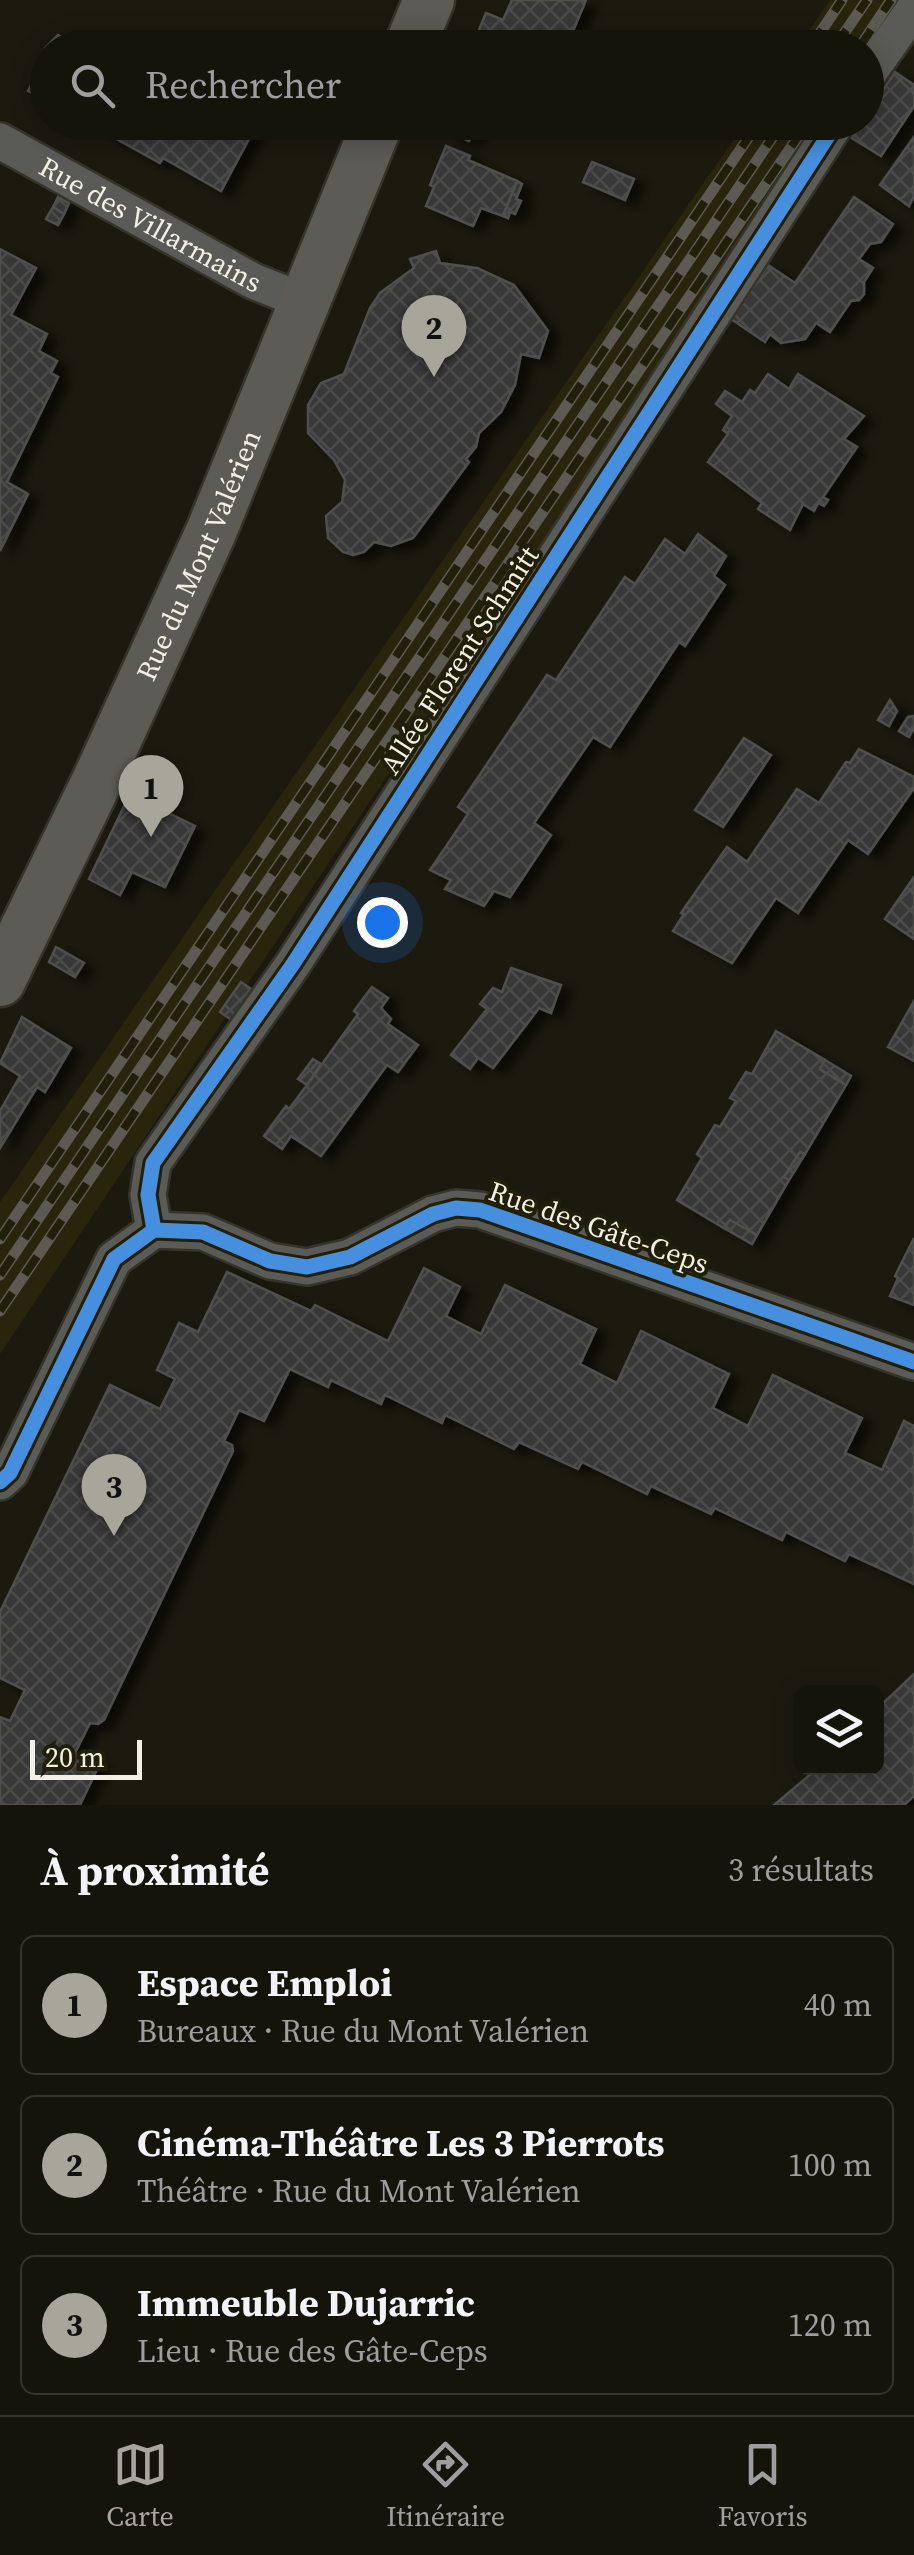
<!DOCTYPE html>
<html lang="fr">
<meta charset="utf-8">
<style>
:root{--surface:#15140b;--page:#222119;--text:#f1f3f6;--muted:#9d9e9d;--line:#34332c;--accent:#a8a69a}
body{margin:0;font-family:"Source Serif 4",serif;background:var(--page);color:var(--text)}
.controls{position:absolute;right:30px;bottom:30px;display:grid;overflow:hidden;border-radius:15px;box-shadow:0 5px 25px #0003}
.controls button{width:90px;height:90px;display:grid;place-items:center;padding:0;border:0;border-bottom:2px solid var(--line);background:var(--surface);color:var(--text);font:50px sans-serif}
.scale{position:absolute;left:30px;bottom:25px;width:112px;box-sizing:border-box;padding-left:10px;border:5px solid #f3f1e5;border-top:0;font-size:28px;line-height:35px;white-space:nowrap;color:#f3f1e5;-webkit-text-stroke:8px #211e0a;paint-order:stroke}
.you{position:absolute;left:382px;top:922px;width:35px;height:35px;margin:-25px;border:8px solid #fff;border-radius:50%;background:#1a73e8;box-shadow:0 0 0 15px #1a73e833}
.badge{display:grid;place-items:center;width:65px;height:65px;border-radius:50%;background:var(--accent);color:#111;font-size:32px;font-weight:700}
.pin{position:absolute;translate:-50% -82px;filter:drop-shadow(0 2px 5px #0008)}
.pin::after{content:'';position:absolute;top:52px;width:35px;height:30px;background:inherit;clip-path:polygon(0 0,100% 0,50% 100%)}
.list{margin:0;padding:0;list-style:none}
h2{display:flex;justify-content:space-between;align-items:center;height:130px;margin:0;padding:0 40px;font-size:42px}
h2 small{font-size:32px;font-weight:400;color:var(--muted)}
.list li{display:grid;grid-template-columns:65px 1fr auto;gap:30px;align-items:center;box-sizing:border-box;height:140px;margin:0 20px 20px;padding:0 20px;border:2px solid var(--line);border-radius:15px}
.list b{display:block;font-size:38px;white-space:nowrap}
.list p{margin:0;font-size:32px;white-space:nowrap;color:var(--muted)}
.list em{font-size:32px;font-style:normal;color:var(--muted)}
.icon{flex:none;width:55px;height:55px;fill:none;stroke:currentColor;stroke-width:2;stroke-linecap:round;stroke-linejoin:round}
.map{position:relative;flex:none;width:914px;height:1805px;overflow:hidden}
.search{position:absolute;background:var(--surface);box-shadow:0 5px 25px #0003;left:30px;right:30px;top:30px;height:110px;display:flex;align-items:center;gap:25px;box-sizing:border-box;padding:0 35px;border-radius:55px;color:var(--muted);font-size:38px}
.sheet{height:610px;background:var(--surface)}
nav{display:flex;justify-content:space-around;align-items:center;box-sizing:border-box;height:140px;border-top:2px solid var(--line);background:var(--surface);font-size:28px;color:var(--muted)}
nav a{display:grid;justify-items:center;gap:5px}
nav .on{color:var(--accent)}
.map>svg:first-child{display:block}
.built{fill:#29240c}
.building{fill:url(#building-cross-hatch);stroke:#4f4f4e;stroke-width:2.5;filter:url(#shadow)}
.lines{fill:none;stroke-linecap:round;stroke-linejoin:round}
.street-casing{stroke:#35332a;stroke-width:40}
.secondary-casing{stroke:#35332a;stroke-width:55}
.street{stroke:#5a5a56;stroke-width:35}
.secondary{stroke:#5d5b56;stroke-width:50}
.rail-casing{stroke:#5c5a53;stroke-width:11}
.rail{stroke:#211e0a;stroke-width:8;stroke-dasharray:22;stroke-linecap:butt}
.cycleway-casing{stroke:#211e0a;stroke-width:21}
.cycleway{stroke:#468fdf;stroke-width:15}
.labels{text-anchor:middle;stroke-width:8;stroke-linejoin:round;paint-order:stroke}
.street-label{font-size:28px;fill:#f3f1e5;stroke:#211e0a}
</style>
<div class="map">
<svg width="914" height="1805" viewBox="0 0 914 1805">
<defs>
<pattern id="building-cross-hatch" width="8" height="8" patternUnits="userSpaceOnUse" patternTransform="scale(2.5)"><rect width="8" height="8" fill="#383837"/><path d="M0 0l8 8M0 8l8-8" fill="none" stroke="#4c4c4a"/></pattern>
<filter id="shadow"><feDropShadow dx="11" dy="6" stdDeviation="5" flood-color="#0009"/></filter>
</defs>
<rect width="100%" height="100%" fill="#1c1a0f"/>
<g class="built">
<path d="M 830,0 L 908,0 L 866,48 L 797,48 Z"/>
<path d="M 745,123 L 824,123 L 0,1354 L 0,1202 Z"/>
</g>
<g class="building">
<path d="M 512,0 L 586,0 L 568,43 L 550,36 L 546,46 L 537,43 L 535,48 L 513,48 L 496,41 L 494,48 L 486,48 L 474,42 L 486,13 L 503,20 Z"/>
<path d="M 58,35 L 81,48 L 46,47 Z"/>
<path d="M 48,53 L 48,101 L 28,91 Z"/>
<path d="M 895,72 L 914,85 L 914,106 L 881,156 L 852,138 L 862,122 L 866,122 L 866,116 Z"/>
<path d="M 86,122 L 258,122 L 221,191 L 163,158 L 160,163 Z"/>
<path d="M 453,122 L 480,122 L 469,141 L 448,132 Z"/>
<path d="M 914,137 L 914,196 L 909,206 L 880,185 Z"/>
<path d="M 446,146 L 470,156 L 468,160 L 517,181 L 503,216 L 481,208 L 473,226 L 426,206 L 434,187 L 430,185 Z"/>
<path d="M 592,162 L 634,179 L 625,200 L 583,182 Z"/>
<path d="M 517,181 L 522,184 L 516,199 L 521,201 L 515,214 L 510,212 L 508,218 L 503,216 Z"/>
<path d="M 58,197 L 69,203 L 64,214 L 53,207 Z"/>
<path d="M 854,197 L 893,224 L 881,242 L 870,244 L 859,259 L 873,268 L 864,282 L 864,294 L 859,300 L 851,301 L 830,332 L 816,323 L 805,339 L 781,343 L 770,334 L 765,342 L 731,319 L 768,265 L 795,283 Z"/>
<path d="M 53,207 L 64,214 L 58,225 L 46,219 Z"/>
<path d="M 0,249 L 36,268 L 11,315 L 47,334 L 39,351 L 57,361 L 51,373 L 58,377 L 7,482 L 28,494 L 0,551 Z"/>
<path d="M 436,251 L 440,263 L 477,268 L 514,285 L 548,331 L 539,358 L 521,354 L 515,385 L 501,412 L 479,433 L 476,447 L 466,459 L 469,462 L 413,538 L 391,546 L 374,542 L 364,552 L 353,555 L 343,552 L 328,538 L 326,516 L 342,502 L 345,480 L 334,460 L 308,433 L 308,405 L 321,383 L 344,374 L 370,308 L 380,293 L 414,268 L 410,259 Z"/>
<path d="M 768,374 L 789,389 L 798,374 L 864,416 L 844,439 L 857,447 L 823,497 L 828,500 L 824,506 L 818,503 L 814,511 L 803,504 L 790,530 L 758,509 L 762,503 L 708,462 L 728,434 L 723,430 L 732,416 L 716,404 L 725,391 L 742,402 L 750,390 L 755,393 Z"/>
<path d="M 698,534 L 726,556 L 714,576 L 725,585 L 685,646 L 679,642 L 610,747 L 593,737 L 534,823 L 551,835 L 510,897 L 494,891 L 484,906 L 445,889 L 451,880 L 430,870 L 468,814 L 458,807 L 547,675 L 556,680 L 625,577 L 635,584 L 665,539 L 685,554 Z"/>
<path d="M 890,700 L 897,711 L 889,726 L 878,720 Z"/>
<path d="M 914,716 L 914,728 L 909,737 L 899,731 L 908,717 Z"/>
<path d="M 744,738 L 771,755 L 723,827 L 695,810 Z"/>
<path d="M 859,749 L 914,777 L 914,788 L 868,854 L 848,840 L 798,913 L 776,898 L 732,963 L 673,931 L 684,914 L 681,913 L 727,847 L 747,862 L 797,789 L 819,803 L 846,762 L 850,763 Z"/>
<path d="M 130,794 L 195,826 L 165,887 L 132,872 L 120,895 L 89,879 Z"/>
<path d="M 914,877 L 914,939 L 885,919 Z"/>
<path d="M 56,947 L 84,963 L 75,977 L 49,962 Z"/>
<path d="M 511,968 L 561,985 L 551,1013 L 539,1008 L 493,1068 L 478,1058 L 470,1069 L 451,1055 L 487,1009 L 480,1004 L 493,988 L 502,992 Z"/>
<path d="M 241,982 L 257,993 L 236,1023 L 220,1012 Z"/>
<path d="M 372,987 L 388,998 L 381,1008 L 391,1019 L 388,1024 L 418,1045 L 398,1072 L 387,1065 L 321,1156 L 291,1136 L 282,1149 L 264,1136 L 286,1106 L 289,1109 L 307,1085 L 358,1014 L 354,1011 Z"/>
<path d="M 914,1001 L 914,1061 L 888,1047 Z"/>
<path d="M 22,1017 L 71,1048 L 45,1092 L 37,1087 L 0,1148 L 0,1111 L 20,1076 L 0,1063 Z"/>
<path d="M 776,1031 L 825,1060 L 820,1069 L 846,1085 L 805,1154 L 800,1152 L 784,1177 L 789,1180 L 757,1235 L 730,1220 L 724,1228 L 677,1200 L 702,1158 L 697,1154 L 715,1125 L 720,1127 L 736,1101 L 730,1098 L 746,1072 L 752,1074 Z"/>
<path d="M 313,1059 L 321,1064 L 307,1085 L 298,1079 Z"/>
<path d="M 825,1060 L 851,1076 L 846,1085 L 820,1069 Z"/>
<path d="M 800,1152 L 805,1154 L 789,1180 L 784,1177 Z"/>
<path d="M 730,1220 L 757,1235 L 752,1244 L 724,1228 Z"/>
<path d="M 914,1238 L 914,1305 L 890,1296 L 898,1278 L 895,1276 Z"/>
<path d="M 424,1268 L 460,1287 L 446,1316 L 481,1334 L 505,1285 L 596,1329 L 580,1364 L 617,1383 L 641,1331 L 729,1374 L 713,1408 L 748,1426 L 773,1375 L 862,1418 L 845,1453 L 882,1470 L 904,1421 L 914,1426 L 914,1584 L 849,1554 L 845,1561 L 786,1532 L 782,1540 L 715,1508 L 711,1514 L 651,1486 L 647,1494 L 582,1462 L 578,1469 L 519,1442 L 514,1449 L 445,1415 L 442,1423 L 385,1395 L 381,1404 L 331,1380 L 328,1387 L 290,1369 L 264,1421 L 239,1410 L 224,1441 L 232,1445 L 233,1451 L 104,1720 L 98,1724 L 90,1723 L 75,1753 L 99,1765 L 80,1805 L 0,1805 L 0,1717 L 10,1721 L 25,1690 L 0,1678 L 0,1612 L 110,1385 L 160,1409 L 175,1379 L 157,1370 L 179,1323 L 198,1332 L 227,1272 L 311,1311 L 315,1305 L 388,1341 Z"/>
<path d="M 914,1674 L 914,1796 L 904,1805 L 774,1805 L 818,1768 L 876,1768 L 876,1710 Z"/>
</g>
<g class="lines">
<defs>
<g id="street">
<path d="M 866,77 L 914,9"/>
<path id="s1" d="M 0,141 L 253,281 L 304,301"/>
<path d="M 154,1230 L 148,1195 L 153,1163 L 293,964 L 837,122"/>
<path d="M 0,1482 L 10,1473 L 114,1259 L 154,1230 L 203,1232 L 270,1261 L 307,1267 L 350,1257 L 433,1214 L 456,1208 L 480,1210 L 914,1362"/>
</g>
<g id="secondary">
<path d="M 409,48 L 429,0"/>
<path id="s2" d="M 0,981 L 100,775 L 211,532 L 378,122"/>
</g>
</defs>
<use href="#street" class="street-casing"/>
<use href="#secondary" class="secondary-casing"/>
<use href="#street" class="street"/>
<use href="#secondary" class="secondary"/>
<defs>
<g id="rail">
<path d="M 810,48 L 842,0"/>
<path d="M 834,48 L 867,0"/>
<path d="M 859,48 L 891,0"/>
<path d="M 0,1239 L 759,122"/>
<path d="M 0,1275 L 783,122"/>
<path d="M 0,1311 L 808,122"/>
</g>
</defs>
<use href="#rail" class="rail-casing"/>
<use href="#rail" class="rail"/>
<defs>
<g id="cycleway">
<path d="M 154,1230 L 148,1195 L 153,1163 L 293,964 L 837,122"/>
<path d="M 0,1482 L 10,1473 L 114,1259 L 154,1230 L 203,1232 L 270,1261 L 307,1267 L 350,1257 L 433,1214 L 456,1208 L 480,1210 L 914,1362"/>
</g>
</defs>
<use href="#cycleway" class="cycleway-casing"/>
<use href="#cycleway" class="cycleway"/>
</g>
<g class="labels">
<g class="street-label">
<text dy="10" stroke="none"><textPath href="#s1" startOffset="172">Rue des Villarmains</textPath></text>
<text dy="10" stroke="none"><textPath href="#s2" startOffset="470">Rue du Mont Valérien</textPath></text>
<text transform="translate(459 660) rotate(-57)" y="10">Allée Florent Schmitt</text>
<text transform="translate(599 1227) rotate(19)" y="10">Rue des Gâte-Ceps</text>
</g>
</g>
</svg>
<div class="controls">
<button><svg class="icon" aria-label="layers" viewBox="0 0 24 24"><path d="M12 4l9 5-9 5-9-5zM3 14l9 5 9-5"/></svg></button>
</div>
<div class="scale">20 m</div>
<div class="you"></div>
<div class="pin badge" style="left:151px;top:837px">1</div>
<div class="pin badge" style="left:434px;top:377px">2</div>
<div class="pin badge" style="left:114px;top:1536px">3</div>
<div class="search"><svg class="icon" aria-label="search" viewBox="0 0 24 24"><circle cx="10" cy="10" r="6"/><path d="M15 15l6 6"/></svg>Rechercher</div>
</div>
<section class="sheet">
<h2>À proximité<small>3 résultats</small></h2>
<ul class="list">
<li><span class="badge">1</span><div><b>Espace Emploi</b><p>Bureaux · Rue du Mont Valérien</p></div><em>40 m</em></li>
<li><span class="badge">2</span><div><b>Cinéma-Théâtre Les 3 Pierrots</b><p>Théâtre · Rue du Mont Valérien</p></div><em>100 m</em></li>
<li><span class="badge">3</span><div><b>Immeuble Dujarric</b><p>Lieu · Rue des Gâte-Ceps</p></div><em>120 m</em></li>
</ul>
</section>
<nav>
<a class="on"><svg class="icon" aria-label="map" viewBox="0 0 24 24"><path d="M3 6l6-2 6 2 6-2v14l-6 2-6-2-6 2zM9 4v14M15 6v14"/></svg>Carte</a>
<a><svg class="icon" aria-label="directions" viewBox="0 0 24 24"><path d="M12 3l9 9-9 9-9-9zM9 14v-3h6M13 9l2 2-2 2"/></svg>Itinéraire</a>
<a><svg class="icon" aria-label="saved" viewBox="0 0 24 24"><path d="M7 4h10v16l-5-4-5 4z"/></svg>Favoris</a>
</nav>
